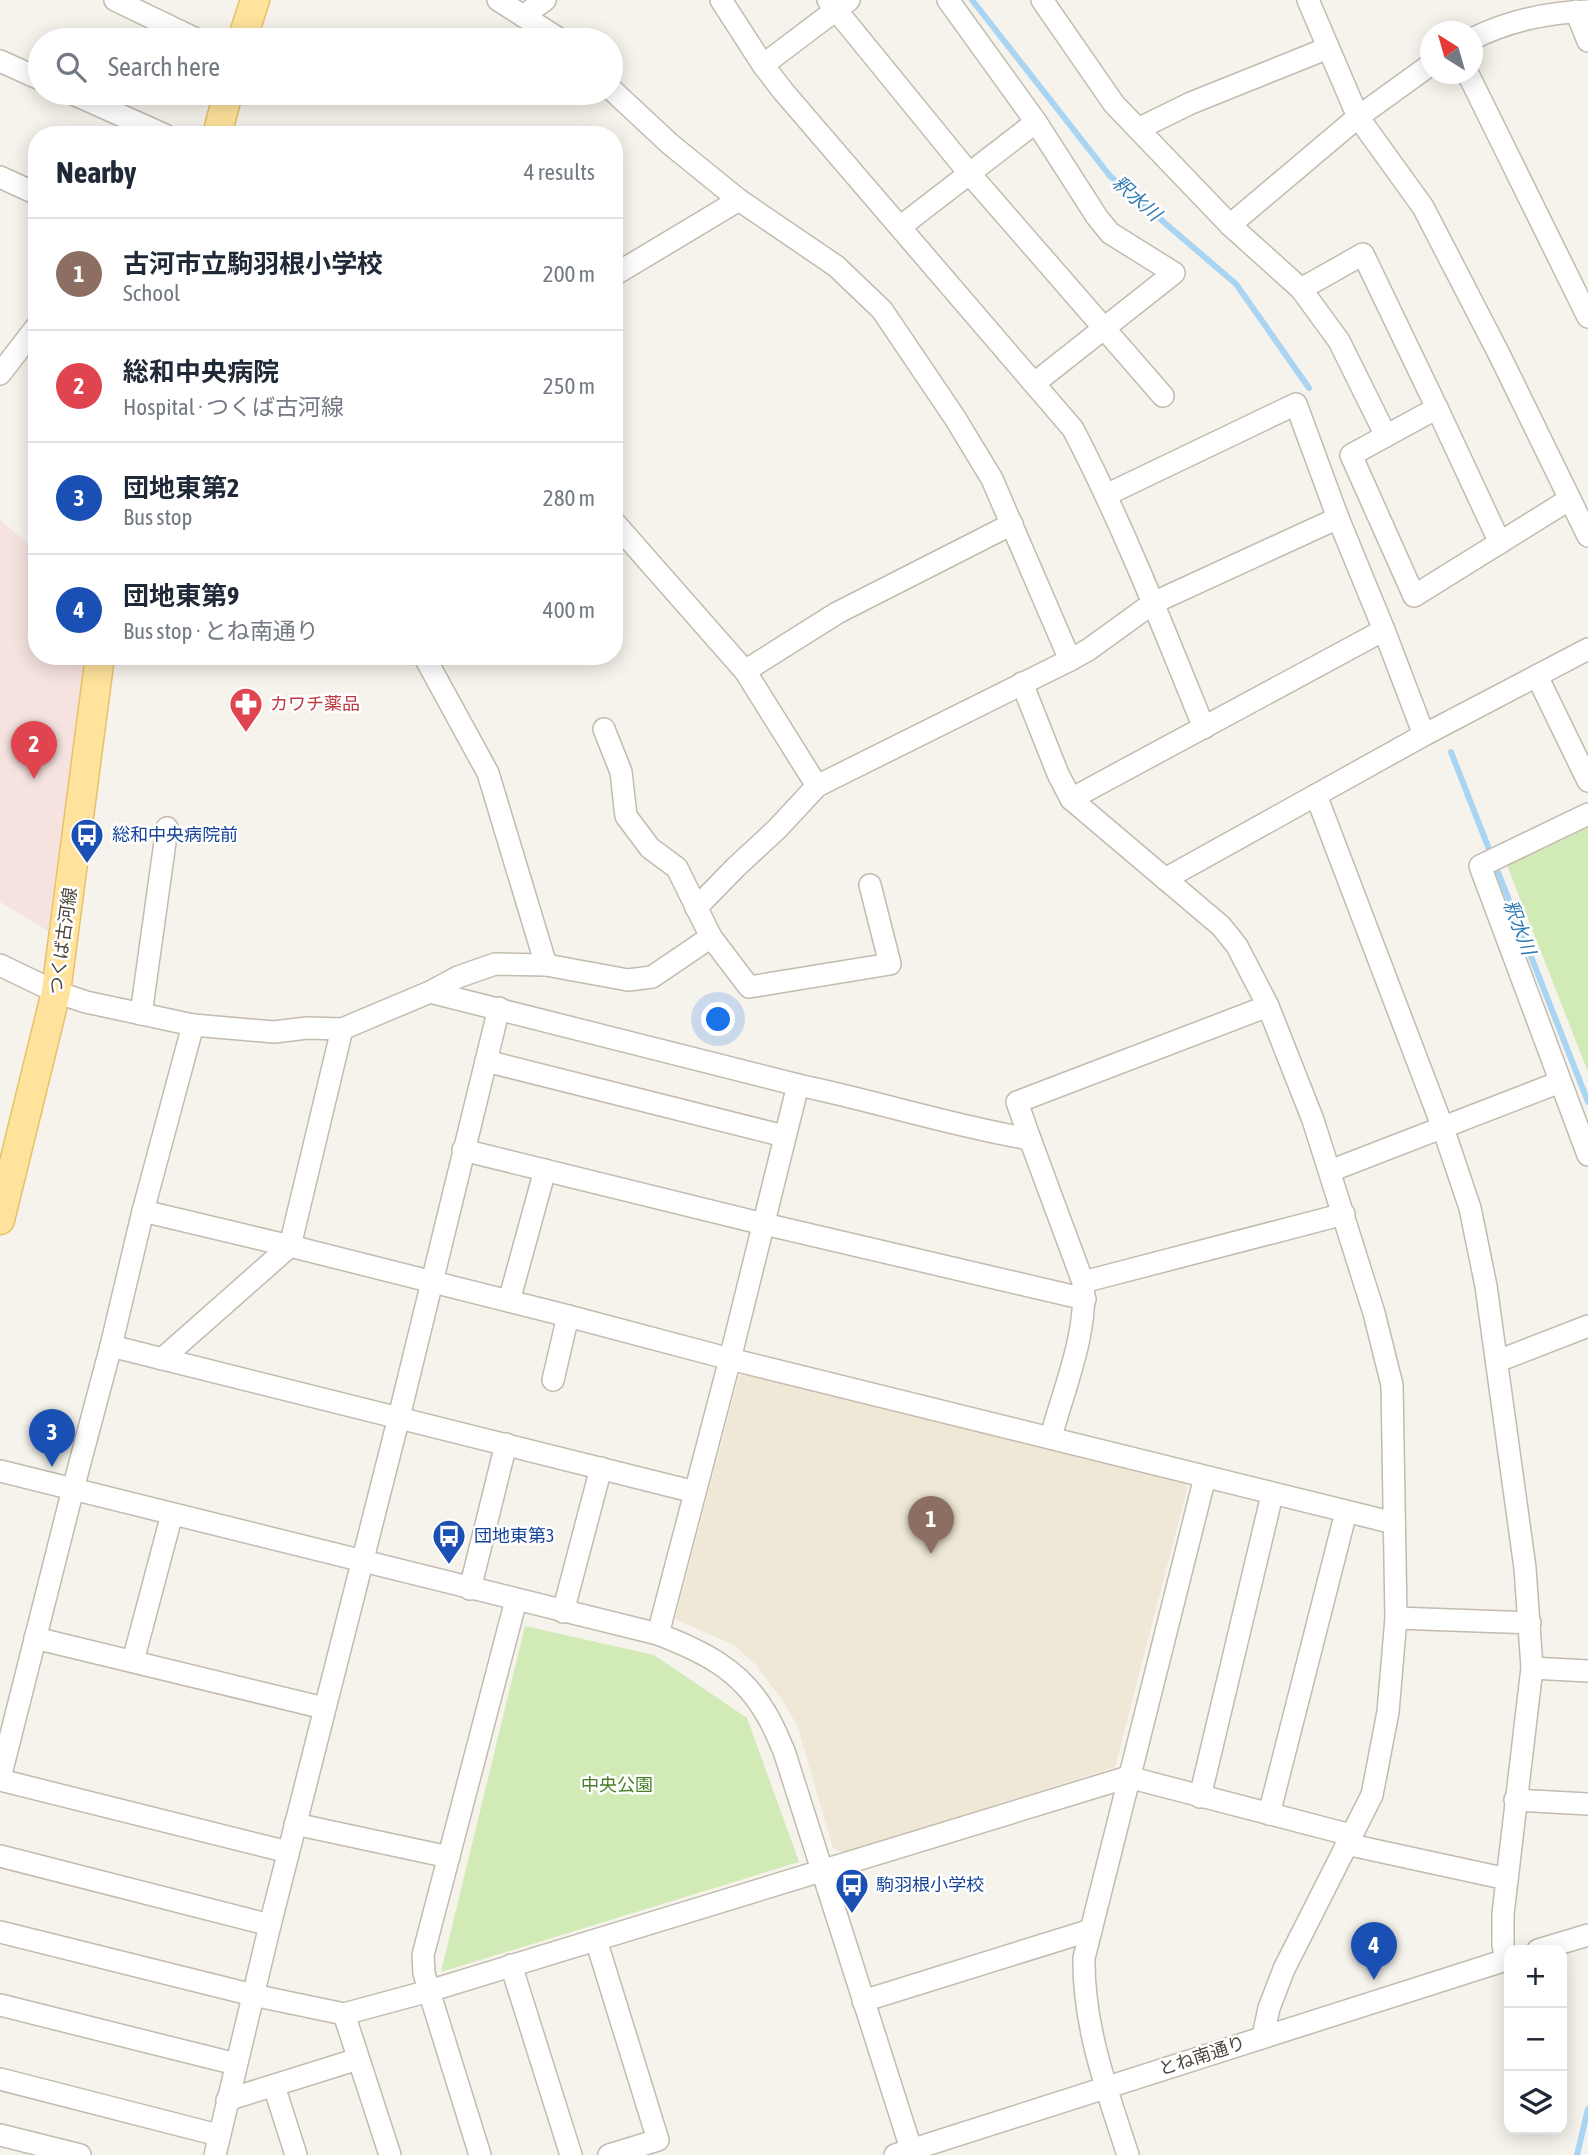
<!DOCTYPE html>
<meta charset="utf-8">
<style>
:root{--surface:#fff;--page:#f6f6f7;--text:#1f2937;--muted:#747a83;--line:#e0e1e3;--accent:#d93025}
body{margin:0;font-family:"Asap Condensed","Noto Sans JP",sans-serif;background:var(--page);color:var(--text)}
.controls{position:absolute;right:21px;bottom:21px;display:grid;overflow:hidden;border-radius:14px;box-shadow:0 4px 18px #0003}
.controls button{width:63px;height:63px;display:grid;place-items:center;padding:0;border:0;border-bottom:2px solid var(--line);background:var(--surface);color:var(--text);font:35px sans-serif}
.compass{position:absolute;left:1420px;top:21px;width:63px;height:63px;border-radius:50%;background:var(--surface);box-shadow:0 4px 18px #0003;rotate:323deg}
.you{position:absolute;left:719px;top:1020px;width:24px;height:24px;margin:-18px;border:5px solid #fff;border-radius:50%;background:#1a73e8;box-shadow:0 0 0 10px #1a73e833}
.badge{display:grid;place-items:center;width:46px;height:46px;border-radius:50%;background:var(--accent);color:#fff;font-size:23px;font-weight:700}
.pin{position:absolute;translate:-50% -58px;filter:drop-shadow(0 2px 4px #0008)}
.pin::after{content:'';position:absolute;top:37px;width:24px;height:21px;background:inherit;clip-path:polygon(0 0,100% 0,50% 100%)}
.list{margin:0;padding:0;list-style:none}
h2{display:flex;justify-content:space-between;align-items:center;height:91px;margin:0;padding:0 28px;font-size:30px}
h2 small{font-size:23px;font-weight:400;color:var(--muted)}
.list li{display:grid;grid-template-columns:46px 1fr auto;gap:21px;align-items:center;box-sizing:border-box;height:112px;padding:0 28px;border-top:2px solid var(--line)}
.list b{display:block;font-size:26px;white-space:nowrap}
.list p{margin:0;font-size:23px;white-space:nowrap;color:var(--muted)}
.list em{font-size:23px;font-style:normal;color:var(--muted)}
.icon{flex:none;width:38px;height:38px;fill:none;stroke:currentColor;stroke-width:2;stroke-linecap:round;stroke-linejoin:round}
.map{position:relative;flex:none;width:1588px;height:2155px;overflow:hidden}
.search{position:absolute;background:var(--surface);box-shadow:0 4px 18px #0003;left:28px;top:28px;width:595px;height:77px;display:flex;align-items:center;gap:18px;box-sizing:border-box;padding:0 24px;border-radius:38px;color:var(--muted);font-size:26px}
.panel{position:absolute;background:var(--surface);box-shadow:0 4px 18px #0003;left:28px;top:126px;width:595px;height:539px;border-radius:28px}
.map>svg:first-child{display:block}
.education{fill:#efe8d6}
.medical{fill:#f6e3e0}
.green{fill:#d2eab5}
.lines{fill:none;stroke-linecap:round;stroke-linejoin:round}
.stream{stroke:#a9d4f2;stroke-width:6}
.minor-casing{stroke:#c2bbae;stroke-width:24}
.major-casing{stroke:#e6c16a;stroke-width:31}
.minor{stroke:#fff;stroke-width:21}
.major{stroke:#ffe39c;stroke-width:28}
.labels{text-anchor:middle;stroke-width:5;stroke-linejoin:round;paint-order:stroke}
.health-label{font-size:18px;fill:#be3a42;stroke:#fff;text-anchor:start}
.transit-label{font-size:18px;fill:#164399;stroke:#fff;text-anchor:start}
.street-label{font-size:18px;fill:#4b4439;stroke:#fff}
.park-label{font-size:18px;fill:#4a7f2a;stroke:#fff}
.water-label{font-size:19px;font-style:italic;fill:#2e7ab2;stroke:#fff}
</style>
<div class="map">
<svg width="1588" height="2155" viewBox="0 0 1588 2155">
<rect width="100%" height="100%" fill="#f6f3ec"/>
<path class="education" d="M 744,1372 L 1185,1482 L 1187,1489 L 1115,1767 L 844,1853 L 833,1848 L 797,1725 L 780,1697 L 756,1665 L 734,1645 L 675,1619 L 739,1376 Z"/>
<path class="medical" d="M 0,520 L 37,551 L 37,656 L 85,656 L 48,931 L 0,902 Z"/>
<g class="green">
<path d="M 1588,819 L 1588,1072 L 1503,855 Z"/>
<path d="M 525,1626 L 654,1655 L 747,1718 L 799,1862 L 441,1972 Z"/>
</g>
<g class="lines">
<g class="stream">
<path d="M 972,0 L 1110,176 L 1236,284 L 1309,388"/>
<path d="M 1451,752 L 1588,1102"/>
<path d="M 1577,2155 L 1588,2109"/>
</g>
<defs>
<g id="minor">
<path d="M 115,0 L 198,40"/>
<path d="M 498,0 L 561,40"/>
<path d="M 721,0 L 763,65 L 783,91 L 1073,429 C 1123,525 1163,627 1204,728"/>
<path d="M 828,0 L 969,173 L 1163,396"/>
<path d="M 948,0 L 1036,122 L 1097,217 L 1110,233 L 1174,273 L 1036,382"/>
<path d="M 1042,0 L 1114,104 L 1230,225 L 1301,289 L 1363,254 L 1437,408 L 1351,455 L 1414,596 L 1570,499"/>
<path d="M 1308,0 L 1358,117 L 1423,207 L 1499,354 L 1588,536"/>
<path d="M 1576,11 L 1588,41"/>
<path d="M 523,16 L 545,0"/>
<path d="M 1472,39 C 1510,20 1547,13 1588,11"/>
<path d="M 0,61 L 40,79"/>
<path d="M 763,65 L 849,0"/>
<path d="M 1468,74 L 1588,317"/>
<path d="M 611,89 L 670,144 L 739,200 L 836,266 L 882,310 L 955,418 L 992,479 L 1070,660 L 817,786 L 777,829 L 736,867 L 696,908"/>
<path d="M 71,93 L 165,135"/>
<path d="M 1138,129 L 1191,103 L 1328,48"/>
<path d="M 0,177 L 37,194"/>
<path d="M 1230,225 L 1358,117 L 1430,65"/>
<path d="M 900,227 L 1036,122"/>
<path d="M 614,275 L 739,200"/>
<path d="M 1301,289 L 1339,341 L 1386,436"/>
<path d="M 0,374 L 37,326"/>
<path d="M 1437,408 L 1500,543"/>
<path d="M 1106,495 L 1296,404 L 1338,518 L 1384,630"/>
<path d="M 614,522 L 745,671 L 817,786"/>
<path d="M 424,656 L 488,773 L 546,965"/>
<path d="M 1070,660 L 1088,650 L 1153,603 L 1338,518"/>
<path d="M 745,671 L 837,613 L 1012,524"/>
<path d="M 1537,676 L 1588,781"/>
<path d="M 1022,683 L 1058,774 L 1071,799 L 1221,926 L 1237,946 L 1268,1006 L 1313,1120 L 1374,1313 L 1392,1385 L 1396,1618 L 1388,1712 L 1372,1795 L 1284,1969 L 1269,2008 L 1263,2036"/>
<path d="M 604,729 L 621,772 L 626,816 L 650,848 L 677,868 L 711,937 L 749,987 L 890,964 L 870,885"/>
<path d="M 1316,795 L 1443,1128 L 1470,1208 L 1486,1286 L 1525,1568 L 1532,1668 L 1503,1914 L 1503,1945 L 1506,1960"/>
<path d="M 1071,799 L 1384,630 L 1424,735"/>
<path d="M 1588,814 L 1480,866 L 1588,1155"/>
<path d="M 1165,879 L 1424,735 L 1588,649"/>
<path d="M 0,965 L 56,992 L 86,1002 L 193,1025 L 274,1032 L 307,1028 L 342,1029 L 430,992 L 458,977 L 495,964 L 546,965 L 628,980 L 652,977 L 711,937"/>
<path d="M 430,992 L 798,1085 C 876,1101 952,1126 1030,1139 L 1083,1282 C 1088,1333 1064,1388 1051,1437"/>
<path d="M 141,1014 L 167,828"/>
<path d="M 486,1061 L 784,1136"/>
<path d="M 1030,1139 L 1017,1102 L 1268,1006"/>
<path d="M 463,1150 L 764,1224 L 1085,1299"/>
<path d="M 1330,1171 L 1560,1082"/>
<path d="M 143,1211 L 290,1246 L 568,1316 L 730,1359 L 1394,1523"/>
<path d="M 1083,1282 L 1344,1214"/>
<path d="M 509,1301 L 545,1170"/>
<path d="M 111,1346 L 695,1492"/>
<path d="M 162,1359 L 290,1246 L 342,1029"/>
<path d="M 1498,1361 L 1588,1326"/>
<path d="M 553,1380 L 568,1316"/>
<path d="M 0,1471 L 658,1634 C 702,1651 740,1669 765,1712 C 773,1724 778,1738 784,1751 L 913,2155"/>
<path d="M 470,1589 L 506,1444"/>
<path d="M 563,1612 L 601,1468"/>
<path d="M 1396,1618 L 1530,1623"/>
<path d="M 658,1634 L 730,1359 L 798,1085"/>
<path d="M 35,1638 L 324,1708"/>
<path d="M 133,1661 L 172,1514"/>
<path d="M 1532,1668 L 1588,1671"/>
<path d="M 0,1778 L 73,1489 L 111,1346 L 143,1211 L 193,1025"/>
<path d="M 0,1780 L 288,1852"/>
<path d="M 1200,1797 L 1272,1495"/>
<path d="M 1515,1800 L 1588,1804"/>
<path d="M 1269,1814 L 1346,1512"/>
<path d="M 295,1824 L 449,1857"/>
<path d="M 1346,1844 L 1507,1879"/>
<path d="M 0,1856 L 270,1925"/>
<path d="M 0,1932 L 253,1995 L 344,2014 L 429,1991 L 1128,1777 L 1351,1835"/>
<path d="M 596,1940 L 658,2140 L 609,2155"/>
<path d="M 1538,1950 L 1588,1935"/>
<path d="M 511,1965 L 571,2155"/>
<path d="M 863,2001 L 1091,1930"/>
<path d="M 0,2005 L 236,2064"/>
<path d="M 344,2014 L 390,2155"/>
<path d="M 0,2079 L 218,2135"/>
<path d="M 274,2086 L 296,2155"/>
<path d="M 227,2100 L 358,2059"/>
<path d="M 0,2135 L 80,2155"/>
<path d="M 215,2155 L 270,1925 L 399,1417 L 499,1008"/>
<path d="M 480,2155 L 429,1991 L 424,1973 L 423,1955 L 516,1600"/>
<path d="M 895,2155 L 1509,1959"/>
<path d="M 1128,2155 C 1107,2091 1083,2026 1084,1958 L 1205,1477"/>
</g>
<g id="major">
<path d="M 242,40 L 255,0"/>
<path d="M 217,135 L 228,93"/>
<path d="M 0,1220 L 56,992 L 100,656"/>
</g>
</defs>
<use href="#minor" class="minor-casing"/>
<use href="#major" class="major-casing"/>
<use href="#minor" class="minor"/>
<use href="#major" class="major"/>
</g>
<defs>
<symbol id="pharmacy-pin" viewBox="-11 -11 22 30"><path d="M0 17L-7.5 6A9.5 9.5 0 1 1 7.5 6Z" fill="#e0444e" stroke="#fff"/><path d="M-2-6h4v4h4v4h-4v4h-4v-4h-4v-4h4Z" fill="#fff"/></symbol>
<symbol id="bus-pin" viewBox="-11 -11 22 30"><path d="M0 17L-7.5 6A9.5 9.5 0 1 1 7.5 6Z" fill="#1a4fb4" stroke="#fff"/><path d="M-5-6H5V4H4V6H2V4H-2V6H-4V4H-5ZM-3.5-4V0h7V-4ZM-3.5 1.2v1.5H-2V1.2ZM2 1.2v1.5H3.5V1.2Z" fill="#fff"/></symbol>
</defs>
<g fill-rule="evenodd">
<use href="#pharmacy-pin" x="227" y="685" width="38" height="52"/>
<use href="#bus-pin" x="68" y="816" width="38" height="52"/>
<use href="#bus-pin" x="430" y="1517" width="38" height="52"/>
<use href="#bus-pin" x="833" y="1866" width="38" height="52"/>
</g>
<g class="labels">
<g class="health-label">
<text x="270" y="710">カワチ薬品</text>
</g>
<g class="transit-label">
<text x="112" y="841">総和中央病院前</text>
<text x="474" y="1542">団地東第3</text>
<text x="876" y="1891">駒羽根小学校</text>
</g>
<g class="street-label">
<text transform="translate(63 941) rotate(-82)" y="6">つくば古河線</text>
<text transform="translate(1202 2056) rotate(-18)" y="6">とね南通り</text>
</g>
<g class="park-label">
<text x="617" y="1791">中央公園</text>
</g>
<g class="water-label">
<text transform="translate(1137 198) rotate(41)" y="7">釈水川</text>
<text transform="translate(1520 927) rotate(69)" y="7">釈水川</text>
</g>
</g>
</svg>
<div class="controls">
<button>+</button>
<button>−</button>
<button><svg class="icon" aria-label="layers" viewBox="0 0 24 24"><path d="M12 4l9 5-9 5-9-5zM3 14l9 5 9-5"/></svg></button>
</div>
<svg class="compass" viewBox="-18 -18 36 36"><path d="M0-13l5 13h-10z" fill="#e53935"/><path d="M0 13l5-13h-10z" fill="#747a83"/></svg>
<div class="you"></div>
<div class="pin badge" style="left:931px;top:1554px;background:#8d6e63">1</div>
<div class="pin badge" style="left:34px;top:779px;background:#e0444e">2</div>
<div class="pin badge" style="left:52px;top:1467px;background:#1a4fb4">3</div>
<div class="pin badge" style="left:1374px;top:1980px;background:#1a4fb4">4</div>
<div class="search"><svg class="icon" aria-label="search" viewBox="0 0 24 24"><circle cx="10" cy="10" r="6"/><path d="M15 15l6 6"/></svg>Search here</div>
<section class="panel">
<h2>Nearby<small>4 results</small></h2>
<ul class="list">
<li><span class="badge" style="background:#8d6e63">1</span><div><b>古河市立駒羽根小学校</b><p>School</p></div><em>200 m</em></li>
<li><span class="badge" style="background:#e0444e">2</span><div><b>総和中央病院</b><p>Hospital · つくば古河線</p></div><em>250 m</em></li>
<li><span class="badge" style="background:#1a4fb4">3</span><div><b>団地東第2</b><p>Bus stop</p></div><em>280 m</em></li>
<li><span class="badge" style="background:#1a4fb4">4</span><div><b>団地東第9</b><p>Bus stop · とね南通り</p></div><em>400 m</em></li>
</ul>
</section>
</div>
